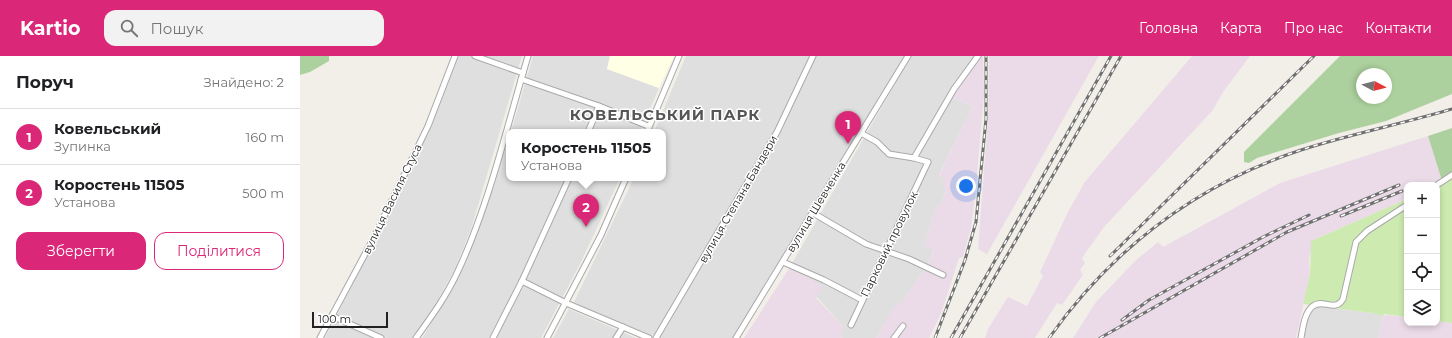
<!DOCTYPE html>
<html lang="uk">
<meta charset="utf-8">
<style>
:root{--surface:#fff;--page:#f2f2f2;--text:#202124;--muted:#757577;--line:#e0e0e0;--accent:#db2777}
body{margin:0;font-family:Montserrat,sans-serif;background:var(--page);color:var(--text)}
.controls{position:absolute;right:12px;bottom:12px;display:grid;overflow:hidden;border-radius:8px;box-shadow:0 2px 6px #0003}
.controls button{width:36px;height:36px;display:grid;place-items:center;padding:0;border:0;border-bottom:1px solid var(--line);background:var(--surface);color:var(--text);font:20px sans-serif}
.compass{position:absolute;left:1056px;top:12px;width:36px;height:36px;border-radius:50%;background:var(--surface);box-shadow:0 2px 6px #0003;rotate:97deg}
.scale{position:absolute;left:12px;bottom:10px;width:76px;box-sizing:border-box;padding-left:4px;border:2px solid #222;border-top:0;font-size:11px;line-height:14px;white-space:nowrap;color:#222;-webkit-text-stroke:3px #fff;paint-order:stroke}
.you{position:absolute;left:666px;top:130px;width:14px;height:14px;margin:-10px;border:3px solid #fff;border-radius:50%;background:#1a73e8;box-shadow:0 0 0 6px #1a73e833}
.badge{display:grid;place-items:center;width:26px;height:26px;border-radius:50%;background:var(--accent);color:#fff;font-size:13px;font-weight:700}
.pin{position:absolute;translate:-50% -33px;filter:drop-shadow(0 1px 2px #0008)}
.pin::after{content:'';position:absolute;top:21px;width:14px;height:12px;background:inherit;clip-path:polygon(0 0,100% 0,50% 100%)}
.popup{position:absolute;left:206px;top:73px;width:160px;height:52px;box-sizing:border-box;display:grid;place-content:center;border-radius:8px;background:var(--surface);filter:drop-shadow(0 1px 3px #0005);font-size:13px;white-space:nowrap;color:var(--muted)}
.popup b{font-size:15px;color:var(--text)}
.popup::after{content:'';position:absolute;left:50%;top:100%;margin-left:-8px;border:8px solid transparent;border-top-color:var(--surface)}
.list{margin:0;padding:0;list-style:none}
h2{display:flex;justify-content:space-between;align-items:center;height:52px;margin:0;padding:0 16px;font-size:17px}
h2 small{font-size:13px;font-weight:400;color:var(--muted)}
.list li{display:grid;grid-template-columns:26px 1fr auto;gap:12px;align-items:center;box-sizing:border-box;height:56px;padding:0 16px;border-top:1px solid var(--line)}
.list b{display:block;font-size:15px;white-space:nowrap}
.list p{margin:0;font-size:13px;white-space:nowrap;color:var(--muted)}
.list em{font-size:13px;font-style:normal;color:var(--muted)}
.actions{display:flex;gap:8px;padding:12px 16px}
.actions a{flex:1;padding:9px 0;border:1px solid var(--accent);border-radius:12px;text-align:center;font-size:14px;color:var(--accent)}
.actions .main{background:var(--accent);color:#fff}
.icon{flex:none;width:22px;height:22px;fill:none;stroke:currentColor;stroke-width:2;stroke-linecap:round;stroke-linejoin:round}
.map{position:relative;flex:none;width:1152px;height:282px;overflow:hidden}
header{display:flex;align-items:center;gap:24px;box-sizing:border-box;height:56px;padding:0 20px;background:var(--accent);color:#fff}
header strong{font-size:19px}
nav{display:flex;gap:22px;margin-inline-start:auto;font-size:14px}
.search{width:280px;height:36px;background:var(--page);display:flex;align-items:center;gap:10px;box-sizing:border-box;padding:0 14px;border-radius:12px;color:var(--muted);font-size:15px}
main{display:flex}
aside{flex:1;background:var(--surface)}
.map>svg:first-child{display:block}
.residential{fill:#e0dfdf}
.industrial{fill:#ebdbe8}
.education{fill:#ffffe5}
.grass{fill:#cdebb0}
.forest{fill:#add19e;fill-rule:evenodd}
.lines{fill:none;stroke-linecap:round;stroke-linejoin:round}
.minor-casing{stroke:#a9a9a9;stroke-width:7}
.minor{stroke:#fff;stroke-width:5}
.rail-casing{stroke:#707070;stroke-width:3}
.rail{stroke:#fff;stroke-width:1.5;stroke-dasharray:4.5;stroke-linecap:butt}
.labels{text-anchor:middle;stroke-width:3;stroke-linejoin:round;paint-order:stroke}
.street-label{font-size:11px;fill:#222;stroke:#fff}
.district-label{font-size:15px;font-weight:bold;letter-spacing:1px;fill:#555;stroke:#fff}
</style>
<header>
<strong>Kartio</strong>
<div class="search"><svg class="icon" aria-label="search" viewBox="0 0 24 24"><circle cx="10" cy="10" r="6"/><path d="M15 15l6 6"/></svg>Пошук</div>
<nav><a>Головна</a><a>Карта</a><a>Про нас</a><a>Контакти</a></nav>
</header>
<main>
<aside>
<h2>Поруч<small>Знайдено: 2</small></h2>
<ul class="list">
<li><span class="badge">1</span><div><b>Ковельський</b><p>Зупинка</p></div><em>160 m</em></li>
<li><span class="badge">2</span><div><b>Коростень 11505</b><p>Установа</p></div><em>500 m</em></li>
</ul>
<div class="actions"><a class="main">Зберегти</a><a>Поділитися</a></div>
</aside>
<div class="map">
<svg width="1152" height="282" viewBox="0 0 1152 282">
<rect width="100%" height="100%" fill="#f2efe9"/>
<g class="residential">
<path d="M 158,0 L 222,0 L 171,173 L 155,213 L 139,242 L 113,282 L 25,282 L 94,147 L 129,73 Z"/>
<path d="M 233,0 L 310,0 L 307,13 L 359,32 L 340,76 L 211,76 Z"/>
<path d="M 386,0 L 511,0 L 481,64 L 442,128 L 443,132 L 354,280 L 280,250 L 274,246 L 334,122 L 363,122 L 363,76 L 354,76 Z"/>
<path d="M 515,0 L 606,0 L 433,282 L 360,282 L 482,74 Z"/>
<path d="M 611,0 L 679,0 L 652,41 L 673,51 L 639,119 L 645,122 L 646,134 L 640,151 L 637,150 L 624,189 L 634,192 L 628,208 L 601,248 L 597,247 L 576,282 L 543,282 L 540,280 L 543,270 L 490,211 Z"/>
<path d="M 209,82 L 209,122 L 320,122 L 280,208 L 241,282 L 122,282 L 141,252 L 161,215 L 177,177 Z"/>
<path d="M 1018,250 L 1073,257 L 1083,260 L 1078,282 L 1003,282 L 1010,255 Z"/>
<path d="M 269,253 L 336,282 L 253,282 Z"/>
</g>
<g class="industrial">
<path d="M 679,0 L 683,0 L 684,39 L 675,141 L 671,172 L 663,201 L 659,202 L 641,258 L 629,282 L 576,282 L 597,246 L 601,248 L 628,208 L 634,193 L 624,189 L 637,150 L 640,150 L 646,135 L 642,129 L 645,122 L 639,120 L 673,51 L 652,41 Z"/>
<path d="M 689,0 L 799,0 L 687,198 L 678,193 L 688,62 Z"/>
<path d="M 892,0 L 950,0 L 923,36 L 913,54 L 804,171 L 782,202 L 785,207 L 780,214 L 783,219 L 762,249 L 757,247 L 735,282 L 685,282 L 688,273 L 708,241 L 727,250 L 743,220 L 740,216 L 767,158 L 784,127 Z"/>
<path d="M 1128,80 L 1143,128 L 1107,129 L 1107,143 L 1013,184 L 1009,204 L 1010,218 L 996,282 L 773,282 L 796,246 L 835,205 L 858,186 L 863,191 L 980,127 Z"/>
<path d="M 490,211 L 522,230 L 516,242 L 543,270 L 544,274 L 540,280 L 543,282 L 444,282 Z"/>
<path d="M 1087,259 L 1107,261 L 1107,267 L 1137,267 L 1137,265 L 1152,267 L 1152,282 L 1078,282 L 1083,260 Z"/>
</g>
<path class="education" d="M 310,0 L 374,0 L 359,32 L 307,13 Z"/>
<g class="grass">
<path d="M 1152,123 L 1152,267 L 1137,265 L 1137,130 Z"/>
<path d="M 1107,143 L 1107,261 L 1084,258 L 1083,260 L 1073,257 L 1003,248 L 1010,218 L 1011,185 Z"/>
</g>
<g class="forest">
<path d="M 0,0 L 29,0 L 29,5 L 10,16 L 0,19 Z"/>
<path d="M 1040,0 L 1152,0 L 1152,38 L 1086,65 L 1039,77 L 957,102 L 949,107 L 944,106 L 944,96 ZM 1062,18 L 1086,18 L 1086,42 L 1062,42 Z"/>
<path d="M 1152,72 L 1152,123 L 1143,128 L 1128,80 Z"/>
</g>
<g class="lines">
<defs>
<g id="minor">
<path d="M 175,0 L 223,17"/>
<path d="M 221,23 L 299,50 L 348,70"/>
<path d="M 288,76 L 299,50"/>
<path d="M 347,76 L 379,0"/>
<path d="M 614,102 L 654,33 L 678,0"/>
<path d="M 1137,129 L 1152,119"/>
<path d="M 513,157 L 566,188 L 609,203 L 643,219"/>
<path d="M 483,206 L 524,224 L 562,244"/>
<path d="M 222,225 L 266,247 L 349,282"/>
<path d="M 32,260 L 81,282"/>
<path d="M 551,269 L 628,106 L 614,102 L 589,98 L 577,86 L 561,77"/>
<path d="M 20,282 L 72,185 L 128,70 L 155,0"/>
<path d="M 116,282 C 132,260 147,239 158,215 C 189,149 207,70 228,0"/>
<path d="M 193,282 L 222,225 L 269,122"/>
<path d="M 247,282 L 301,179 L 326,122"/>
<path d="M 316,282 L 323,271"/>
<path d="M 356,282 L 477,76 L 513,0"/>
<path d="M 436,282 L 608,0"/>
<path d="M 594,282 L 603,270"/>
<path d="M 1001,282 C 1003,272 1004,257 1013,250 C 1023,242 1035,257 1043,243 L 1056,186 L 1067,175 L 1107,149"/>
</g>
</defs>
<use href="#minor" class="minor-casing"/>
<use href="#minor" class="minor"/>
<defs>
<g id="rail">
<path d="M 1041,160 L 1102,135"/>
<path d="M 810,200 L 1014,0"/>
<path d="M 822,264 L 849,244 L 963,181 L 1009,159"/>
<path d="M 635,282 L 665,204 L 676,166 L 686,63 L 686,0"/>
<path d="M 651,282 L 811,0"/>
<path d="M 660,282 L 821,0"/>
<path d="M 749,282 C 813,192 895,129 1001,94 C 1050,78 1102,68 1152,53"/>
<path d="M 800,282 L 987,176 L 1099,129"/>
</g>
</defs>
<use href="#rail" class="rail-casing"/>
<use href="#rail" class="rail"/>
</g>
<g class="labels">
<g class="street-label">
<text transform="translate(92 143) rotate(-64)" y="4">вулиця Василя Стуса</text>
<text transform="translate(438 143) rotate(-60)" y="4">вулиця Степана Бандери</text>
<text transform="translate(516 151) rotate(-59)" y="4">вулиця Шевченка</text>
<text transform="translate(589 188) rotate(-64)" y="4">Парковий провулок</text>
</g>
<g class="district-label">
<text x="365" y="64">КОВЕЛЬСЬКИЙ ПАРК</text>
</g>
</g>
</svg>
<div class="controls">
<button>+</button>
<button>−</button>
<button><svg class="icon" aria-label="locate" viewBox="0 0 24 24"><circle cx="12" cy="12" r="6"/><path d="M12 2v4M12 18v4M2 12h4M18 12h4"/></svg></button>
<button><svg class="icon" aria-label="layers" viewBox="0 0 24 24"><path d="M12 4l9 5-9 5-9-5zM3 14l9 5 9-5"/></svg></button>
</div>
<svg class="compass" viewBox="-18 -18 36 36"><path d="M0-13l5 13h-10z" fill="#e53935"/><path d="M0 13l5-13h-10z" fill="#757577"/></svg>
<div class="scale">100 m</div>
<div class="you"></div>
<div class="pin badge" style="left:548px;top:88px">1</div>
<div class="pin badge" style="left:286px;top:171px">2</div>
<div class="popup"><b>Коростень 11505</b>Установа</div>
</div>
</main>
